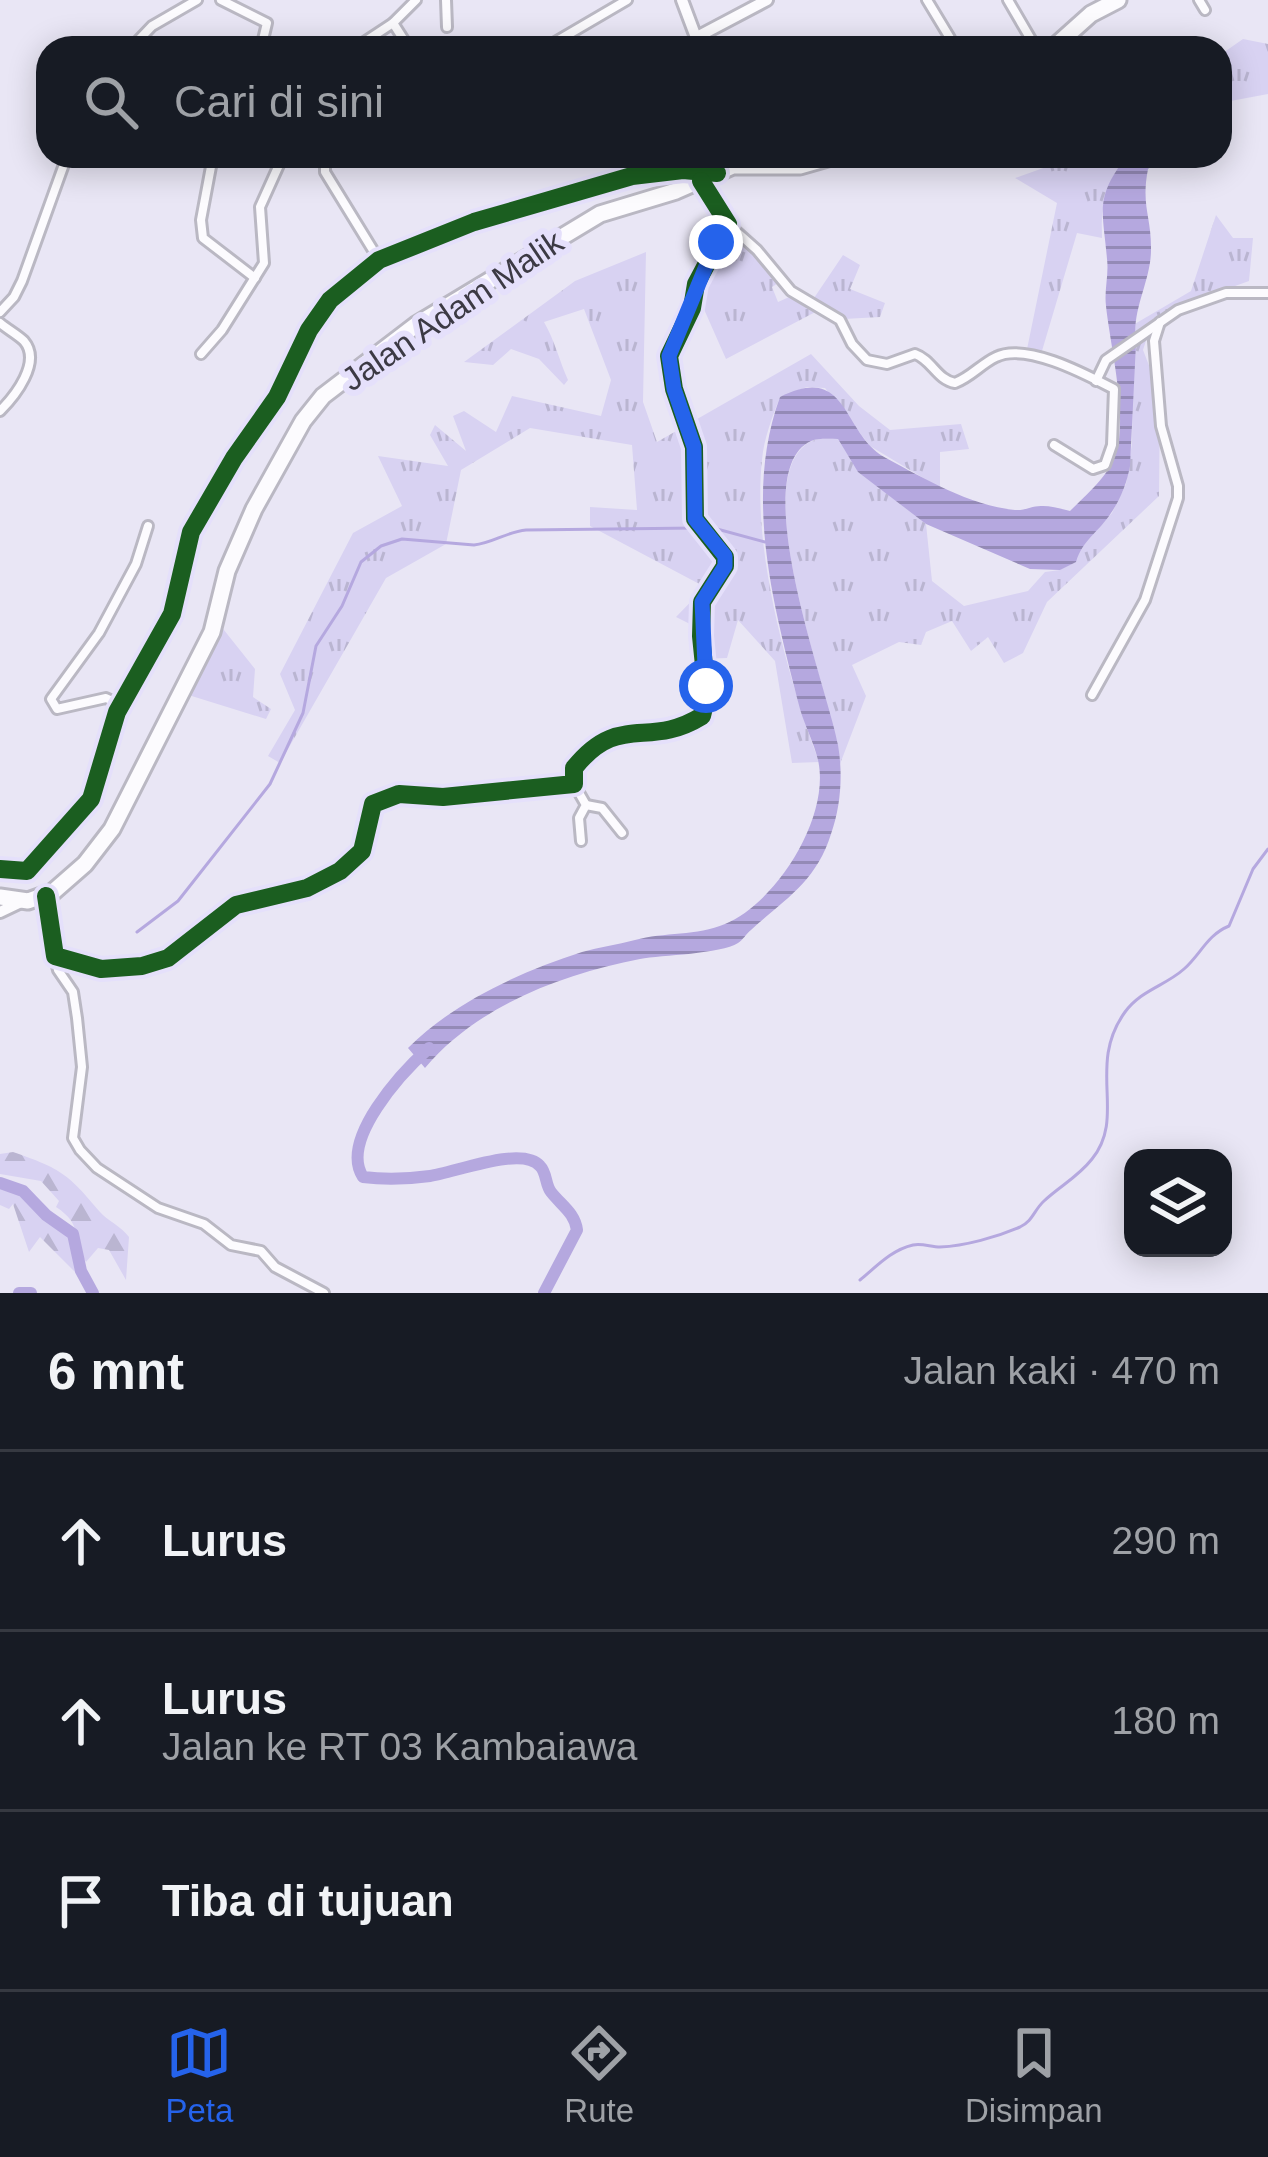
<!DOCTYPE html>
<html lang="id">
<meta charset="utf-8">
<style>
:root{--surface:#171b24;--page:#20242c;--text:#f1f3f6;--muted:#9ea1a6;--line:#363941;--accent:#2563eb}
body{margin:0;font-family:Helvetica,sans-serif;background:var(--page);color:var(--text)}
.controls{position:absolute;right:36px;bottom:36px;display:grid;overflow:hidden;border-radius:24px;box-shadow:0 6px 30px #0003}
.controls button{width:108px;height:108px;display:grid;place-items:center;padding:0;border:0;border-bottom:3px solid var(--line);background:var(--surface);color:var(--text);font:60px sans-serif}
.stop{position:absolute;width:36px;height:36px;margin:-27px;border:9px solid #2563eb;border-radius:50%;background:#fff}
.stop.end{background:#2563eb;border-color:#fff;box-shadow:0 3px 12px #0008}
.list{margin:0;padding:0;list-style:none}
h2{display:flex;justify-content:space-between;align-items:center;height:156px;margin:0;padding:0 48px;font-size:51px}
h2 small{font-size:39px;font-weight:400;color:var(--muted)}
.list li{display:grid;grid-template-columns:78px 1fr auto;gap:36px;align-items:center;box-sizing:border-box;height:180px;padding:0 48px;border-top:3px solid var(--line)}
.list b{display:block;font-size:45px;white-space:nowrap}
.list p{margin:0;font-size:39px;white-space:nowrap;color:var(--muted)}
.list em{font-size:39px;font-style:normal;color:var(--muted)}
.icon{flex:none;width:66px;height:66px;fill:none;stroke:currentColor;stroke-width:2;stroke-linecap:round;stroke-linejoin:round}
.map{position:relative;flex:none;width:1268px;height:1293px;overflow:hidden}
.search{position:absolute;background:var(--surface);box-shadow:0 6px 30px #0003;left:36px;right:36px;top:36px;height:132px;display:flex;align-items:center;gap:30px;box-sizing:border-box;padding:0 42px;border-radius:36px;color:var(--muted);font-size:45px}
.sheet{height:696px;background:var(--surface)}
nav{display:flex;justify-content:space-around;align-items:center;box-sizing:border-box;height:168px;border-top:3px solid var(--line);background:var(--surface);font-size:33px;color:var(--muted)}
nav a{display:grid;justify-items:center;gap:6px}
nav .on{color:var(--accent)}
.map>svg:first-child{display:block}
.grass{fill:url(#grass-tufts)}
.forest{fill:url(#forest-firs)}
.water{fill:url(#water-rules)}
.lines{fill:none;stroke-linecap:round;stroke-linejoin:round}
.stream{stroke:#b5a8df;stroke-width:3}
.river{stroke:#b5a8df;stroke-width:12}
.street-casing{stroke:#bab8c3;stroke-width:14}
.secondary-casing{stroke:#bab8c3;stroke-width:16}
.highway-casing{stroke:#bab8c3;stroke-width:21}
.street{stroke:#fcfbfe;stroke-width:8}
.secondary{stroke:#fcfbfe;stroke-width:10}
.highway{stroke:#fcfbfe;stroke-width:15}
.cycleway-casing{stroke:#e5e0fb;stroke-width:26}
.cycleway{stroke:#1b5e20;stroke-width:18}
.route{stroke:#2563eb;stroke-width:15}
.labels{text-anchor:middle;stroke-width:12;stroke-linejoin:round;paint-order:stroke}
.street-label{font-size:33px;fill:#3c3a44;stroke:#e5e0fb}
</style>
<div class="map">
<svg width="1268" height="1293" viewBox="0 0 1268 1293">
<defs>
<pattern id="grass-tufts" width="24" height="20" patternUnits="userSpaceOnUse" patternTransform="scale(3)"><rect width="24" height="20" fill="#d8d2f2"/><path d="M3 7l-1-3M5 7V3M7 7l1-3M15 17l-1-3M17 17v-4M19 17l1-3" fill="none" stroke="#bab5d1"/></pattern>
<pattern id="forest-firs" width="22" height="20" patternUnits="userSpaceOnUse" patternTransform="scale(3)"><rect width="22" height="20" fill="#d8d2f2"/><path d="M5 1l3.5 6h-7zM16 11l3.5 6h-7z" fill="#bab5d1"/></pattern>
<pattern id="water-rules" width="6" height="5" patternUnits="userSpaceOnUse" patternTransform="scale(3)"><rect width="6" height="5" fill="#b5a8df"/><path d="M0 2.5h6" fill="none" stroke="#948ab6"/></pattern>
</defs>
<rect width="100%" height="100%" fill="#e9e6f5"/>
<g class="grass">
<path d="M 1243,39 L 1268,44 L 1268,94 L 1220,103 L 1220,55 Z"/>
<path d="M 1077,156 L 1127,156 C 1105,184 1101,203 1102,238 L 1077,233 L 1039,361 L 1025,359 L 1057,203 L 1015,178 Z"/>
<path d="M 1216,215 L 1233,238 L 1253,238 L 1249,281 L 1182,305 L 1150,328 L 1143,350 L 1160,394 L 1159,496 L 1047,602 L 1023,653 L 1004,663 L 988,637 L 971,651 L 952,621 L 926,632 L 921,645 L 899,642 L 852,665 L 866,696 L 840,764 C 834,700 750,496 803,447 C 813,437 825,439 838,439 L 859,472 L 926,524 L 932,581 L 964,606 L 1028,591 L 1045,572 L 1060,570 L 1112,513 L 1126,484 L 1132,443 L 1133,325 L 1191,291 Z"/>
<path d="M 732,225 L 784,279 L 772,287 L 778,302 L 796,294 L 812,301 L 843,255 L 860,265 L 850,289 L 885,303 L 880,317 L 844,319 L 823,308 L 726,359 L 699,298 L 717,248 Z"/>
<path d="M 646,252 L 643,402 L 657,442 L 811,354 L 859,406 L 890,430 L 961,424 L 969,449 L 940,452 L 940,488 L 870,446 L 825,388 L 807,387 L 780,397 C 772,418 764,438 762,460 C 752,551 788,677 819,762 L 792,763 L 775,661 L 738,620 L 727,658 L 702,659 L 700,629 L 676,617 L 705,587 L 590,526 L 590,507 L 637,510 L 632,445 L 530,428 L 461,470 L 446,544 L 386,578 L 280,763 L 268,756 L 295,710 L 280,674 L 353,533 L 402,506 L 378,456 L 448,466 L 430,435 L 435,425 L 466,451 L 453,416 L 464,411 L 496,432 L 512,396 L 601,416 L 611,380 L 584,309 L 544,322 C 555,341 559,360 568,380 L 564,385 L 539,359 L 511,349 L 493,365 L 464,362 L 575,281 Z"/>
<path d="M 216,620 L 255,669 L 253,697 L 271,709 L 266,719 L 182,693 Z"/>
</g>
<g class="forest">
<path d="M 13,1152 C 62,1169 68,1174 100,1212 C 108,1221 121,1226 129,1237 L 126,1280 L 109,1250 L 98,1248 L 86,1262 C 72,1240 84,1225 56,1207 L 59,1201 L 41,1181 L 0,1174 L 0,1154 Z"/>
<path d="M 15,1188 C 48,1194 89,1253 82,1284 L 78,1275 L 40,1237 L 29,1252 L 13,1204 L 9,1209 L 0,1205 L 0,1189 Z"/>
</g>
<path class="water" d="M 1127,156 L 1164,156 L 1148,169 C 1141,205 1151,216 1151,247 C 1152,280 1131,309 1136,343 L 1130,466 C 1127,482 1121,499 1111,513 C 1099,532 1083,539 1076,562 L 1060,570 L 1030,569 L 926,524 L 858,472 L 838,439 C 829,439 819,438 811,441 C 744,472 829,692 838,745 C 843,774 841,806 831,834 C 816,882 785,899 751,930 C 746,934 743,940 738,943 C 721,954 662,955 640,959 C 562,974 477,1006 425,1068 L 408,1048 C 454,1002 520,972 582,952 C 599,947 617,945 635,940 C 664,932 697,936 725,924 C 776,903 831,817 818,760 C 814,743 805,726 800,709 C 774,607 743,498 780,397 C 850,362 841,434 886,458 C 925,479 969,505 1015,510 C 1025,511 1033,505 1043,506 C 1051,506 1062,509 1070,511 C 1085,496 1110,475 1116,453 C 1128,416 1110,345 1106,306 C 1104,290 1109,275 1107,259 C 1103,211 1094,198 1127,156 Z"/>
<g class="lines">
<g class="stream">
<path d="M 706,526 L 765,542"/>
<path d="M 137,932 L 178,901 L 270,784 L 303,713 L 316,646 L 342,606 L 361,562 L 381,546 L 402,539 L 474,545 C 493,543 506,532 526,530 L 696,528"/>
<path d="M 860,1280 C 876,1267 891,1250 913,1245 C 922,1243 931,1247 940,1247 C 965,1246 997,1237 1020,1227 C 1033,1221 1034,1210 1044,1201 C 1060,1186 1078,1177 1092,1159 C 1127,1116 1086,1066 1125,1012 C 1141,990 1165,986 1184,969 C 1201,954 1207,935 1229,926 L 1253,869 L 1268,849"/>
</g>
<g class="river">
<path d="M 429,1048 C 402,1072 339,1140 363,1177 C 386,1180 408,1179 430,1176 C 454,1173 522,1145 540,1166 C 547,1173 545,1184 551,1192 C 561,1205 575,1213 577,1230 L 544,1293"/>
<path d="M 0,1183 L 23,1191 L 46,1215 L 73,1234 L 81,1271 L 93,1293"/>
<path d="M 19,1293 L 31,1293"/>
</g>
<defs>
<g id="street">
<path d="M 221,0 L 267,23 L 261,48"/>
<path d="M 446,0 L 447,27"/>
<path d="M 927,0 L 950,38"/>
<path d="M 1008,0 L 1036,48"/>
<path d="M 1199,0 L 1205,10"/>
<path d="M 393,23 L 409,48"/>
<path d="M 131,48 L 152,26 L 197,0"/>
<path d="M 355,48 L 393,23 L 416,0"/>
<path d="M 545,48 L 627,0"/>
<path d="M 213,156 L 201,220 L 203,238 L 255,278"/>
<path d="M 338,156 L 325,164 L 325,172 L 379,260"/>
<path d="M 729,225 L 757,250 L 791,291 L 840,320 L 852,344 L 867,360 L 887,364 L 915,354 C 932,360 937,380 955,383 C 971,377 981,364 996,357 C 1026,342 1087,375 1114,389 L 1112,445 L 1105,465 L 1093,469 L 1054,445"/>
<path d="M 0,312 L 14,297 L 22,281 L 67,156"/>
<path d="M 0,323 C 7,329 18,335 24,341 C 42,362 15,396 0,411"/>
<path d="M 201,354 L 222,330 L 264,263 L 260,207 L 283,156"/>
<path d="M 1096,381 L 1106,360 L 1178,310 L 1226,293 L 1268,293"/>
<path d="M 1092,695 L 1145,600 L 1178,498 L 1178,486 L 1161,426 L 1154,341 L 1160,322"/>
<path d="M 121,705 L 106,698 L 57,709 L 51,699 L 99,633 L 136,564 L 148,526"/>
<path d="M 574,784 L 586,805 L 579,818 L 581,841"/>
<path d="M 586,805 L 602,808 L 622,833"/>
<path d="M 0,869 L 27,871 L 91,799 L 117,712 L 172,614 L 191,532 L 234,458 L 277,397 L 309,330 L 330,300 L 379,260 L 474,222 L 632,176 L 683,170 L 710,172"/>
<path d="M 46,896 L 55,956 L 101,969 L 142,966 L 168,958 L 236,905 L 307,888 L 340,871 L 362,851 L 373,804 L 399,794 L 443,797 L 574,784 L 574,768 C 620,711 647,750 702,716 L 707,695 L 701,636 L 702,602 L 725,566 L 725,557 L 695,519 L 694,447 L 674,389 L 669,356 L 692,308 L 696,284 L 728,224 L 702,182"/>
<path d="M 55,958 L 58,970 L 73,992 L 77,1018 L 82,1067 L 73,1138 L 80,1150 L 97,1168 L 158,1208 L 204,1224 L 231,1245 L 261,1251 L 275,1267 L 324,1293"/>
</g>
<g id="secondary">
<path d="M 682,0 L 700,48"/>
<path d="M 697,37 L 767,0"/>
<path d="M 0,912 L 21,902"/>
</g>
<g id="highway">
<path d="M 1053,48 L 1091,14 L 1118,0"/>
<path d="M 0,897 L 28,901 L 53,892 L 85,864 L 112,829 L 212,632 L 227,571 L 254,509 L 303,421 L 323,396 L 416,325 L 600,214 L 676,191 L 733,166 L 800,166 L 835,156"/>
</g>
</defs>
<use href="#street" class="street-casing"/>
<use href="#secondary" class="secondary-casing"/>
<use href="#highway" class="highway-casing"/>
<use href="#street" class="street"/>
<use href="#secondary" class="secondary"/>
<use href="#highway" class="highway"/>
<defs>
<g id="cycleway">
<path d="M 0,869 L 27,871 L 91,799 L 117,712 L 172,614 L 191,532 L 234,458 L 277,397 L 309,330 L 330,300 L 379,260 L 474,222 L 632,176 L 683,170 L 717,173"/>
<path d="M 46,896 L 55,956 L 101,969 L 142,966 L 168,958 L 236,905 L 307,888 L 340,871 L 362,851 L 373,804 L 399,794 L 443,797 L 574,784 L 574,768 C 620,711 647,750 702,716 L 707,695 L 701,636 L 702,602 L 725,566 L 725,557 L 695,519 L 694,447 L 674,389 L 669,356 L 692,308 L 696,284 L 728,224 L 701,181"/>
</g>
</defs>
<use href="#cycleway" class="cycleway-casing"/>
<use href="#cycleway" class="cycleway"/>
</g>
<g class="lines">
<path class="route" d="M 706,686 L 702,602 L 725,566 L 725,556 L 695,519 L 694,447 L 674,389 L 669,356 L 716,242"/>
</g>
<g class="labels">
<g class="street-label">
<text transform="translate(452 310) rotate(-34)" y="12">Jalan Adam Malik</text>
</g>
</g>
</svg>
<div class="controls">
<button><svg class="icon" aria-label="layers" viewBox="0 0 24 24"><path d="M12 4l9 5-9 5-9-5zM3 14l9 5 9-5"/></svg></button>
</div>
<div class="stop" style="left:706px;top:686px"></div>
<div class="stop end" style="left:716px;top:242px"></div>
<div class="search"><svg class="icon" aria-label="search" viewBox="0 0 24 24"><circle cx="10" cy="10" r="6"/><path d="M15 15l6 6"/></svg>Cari di sini</div>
</div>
<section class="sheet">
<h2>6 mnt<small>Jalan kaki · 470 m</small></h2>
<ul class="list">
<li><svg class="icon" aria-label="ahead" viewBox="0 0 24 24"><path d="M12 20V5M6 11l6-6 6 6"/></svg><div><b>Lurus</b></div><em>290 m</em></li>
<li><svg class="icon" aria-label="ahead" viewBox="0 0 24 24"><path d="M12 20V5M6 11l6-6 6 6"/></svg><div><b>Lurus</b><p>Jalan ke RT 03 Kambaiawa</p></div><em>180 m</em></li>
<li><svg class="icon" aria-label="arrive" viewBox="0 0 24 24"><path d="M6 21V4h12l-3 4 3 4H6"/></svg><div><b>Tiba di tujuan</b></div></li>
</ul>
</section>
<nav>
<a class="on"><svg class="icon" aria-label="map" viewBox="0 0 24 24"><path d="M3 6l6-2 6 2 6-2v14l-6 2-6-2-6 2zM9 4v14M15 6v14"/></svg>Peta</a>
<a><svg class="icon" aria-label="directions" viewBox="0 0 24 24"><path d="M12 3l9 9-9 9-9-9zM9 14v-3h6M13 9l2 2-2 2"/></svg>Rute</a>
<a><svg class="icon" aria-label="saved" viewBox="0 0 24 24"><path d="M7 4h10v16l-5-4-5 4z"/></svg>Disimpan</a>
</nav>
